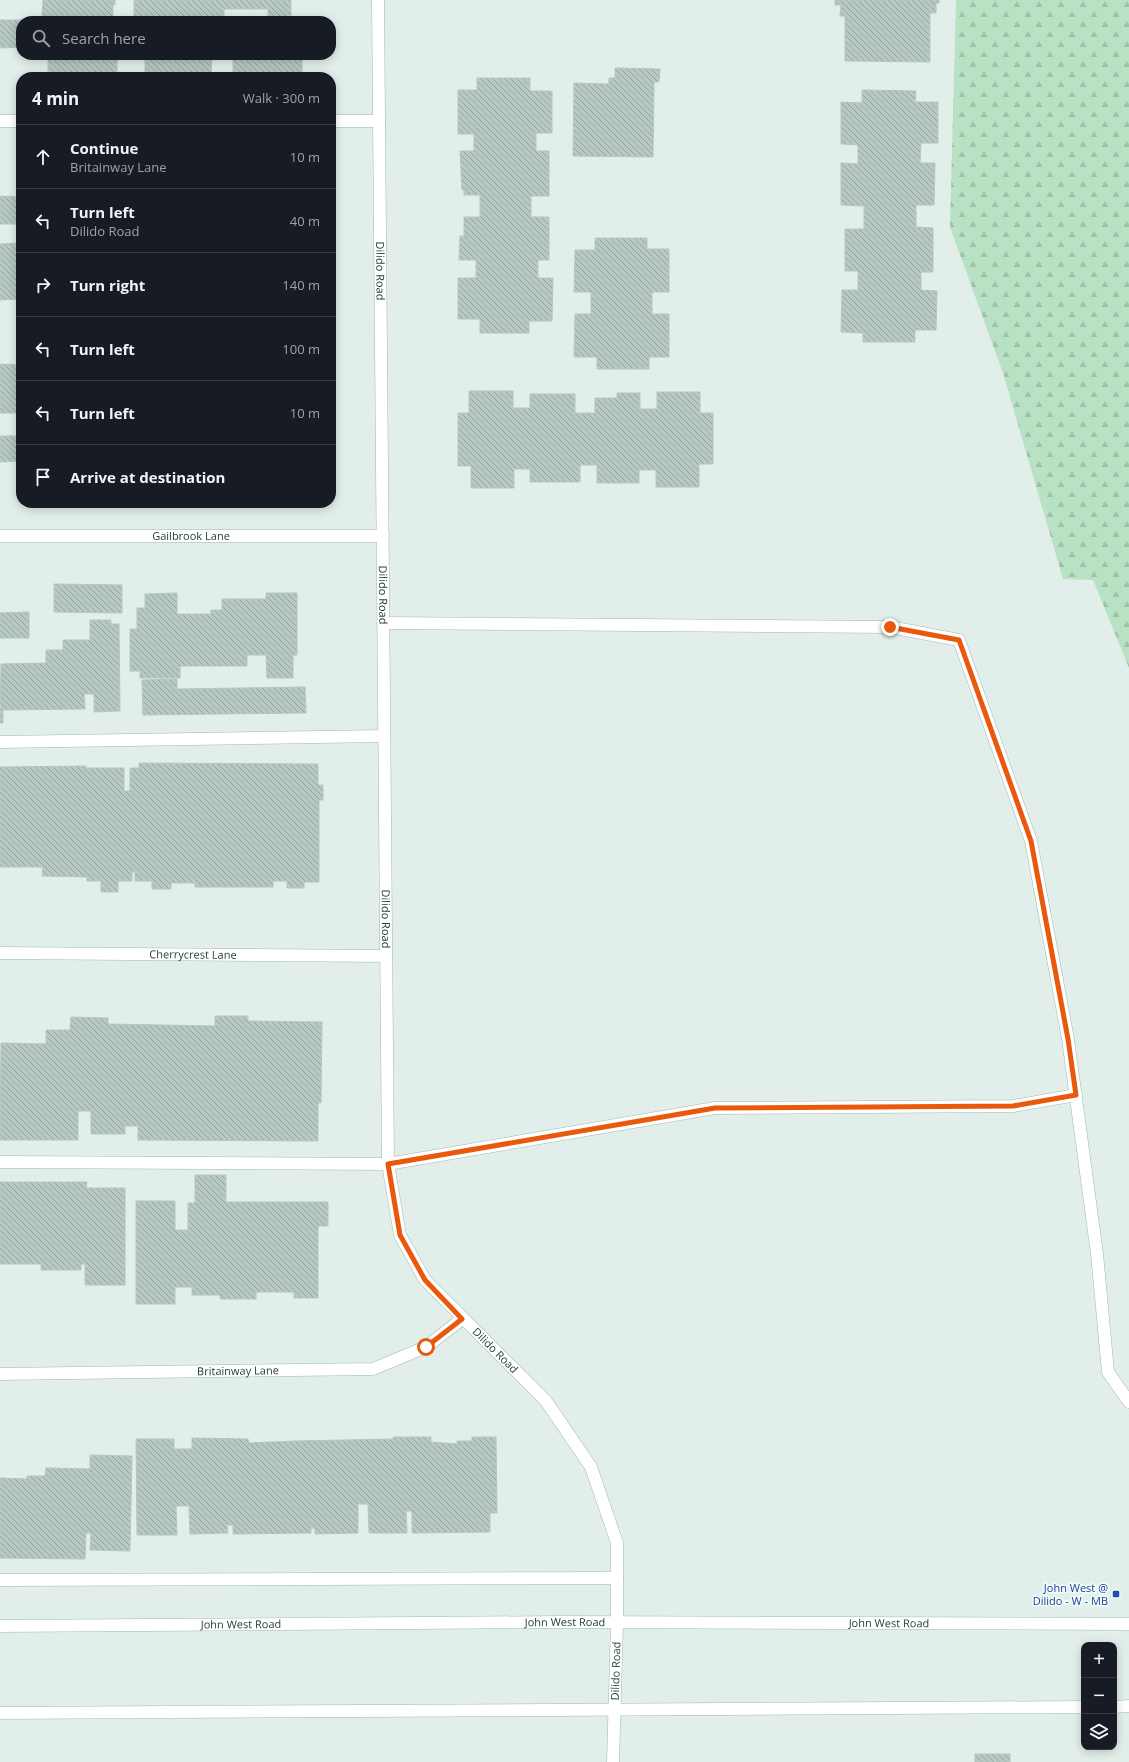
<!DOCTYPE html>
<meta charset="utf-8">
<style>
:root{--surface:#171b24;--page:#242831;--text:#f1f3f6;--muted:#9ea1a6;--line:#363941}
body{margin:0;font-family:"Open Sans",sans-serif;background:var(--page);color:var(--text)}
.controls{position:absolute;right:12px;bottom:12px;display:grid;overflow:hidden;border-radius:8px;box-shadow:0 2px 10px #0003}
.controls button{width:36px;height:36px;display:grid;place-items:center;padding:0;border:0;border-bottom:1px solid var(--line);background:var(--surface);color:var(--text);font:20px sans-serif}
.stop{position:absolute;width:12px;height:12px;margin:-9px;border:3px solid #ea580c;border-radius:50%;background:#fff}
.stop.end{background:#ea580c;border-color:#fff;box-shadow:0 1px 4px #0008}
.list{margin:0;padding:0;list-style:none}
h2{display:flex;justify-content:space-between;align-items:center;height:52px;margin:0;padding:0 16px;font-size:17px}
h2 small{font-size:13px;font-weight:400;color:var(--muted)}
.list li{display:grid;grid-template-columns:26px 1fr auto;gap:12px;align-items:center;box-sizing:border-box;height:64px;padding:0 16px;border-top:1px solid var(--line)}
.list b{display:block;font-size:15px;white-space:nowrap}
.list p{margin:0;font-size:13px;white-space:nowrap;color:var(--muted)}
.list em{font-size:13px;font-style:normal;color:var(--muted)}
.icon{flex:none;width:22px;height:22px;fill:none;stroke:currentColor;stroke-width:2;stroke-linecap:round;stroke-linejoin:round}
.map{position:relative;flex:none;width:1129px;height:1762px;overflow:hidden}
.search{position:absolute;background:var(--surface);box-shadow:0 2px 10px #0003;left:16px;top:16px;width:320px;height:44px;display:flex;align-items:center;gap:10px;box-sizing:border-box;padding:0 14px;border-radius:16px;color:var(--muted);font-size:15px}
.panel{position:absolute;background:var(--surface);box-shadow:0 2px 10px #0003;left:16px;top:72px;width:320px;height:436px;border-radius:16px}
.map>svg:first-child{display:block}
.forest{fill:url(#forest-firs)}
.building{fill:url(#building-back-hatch);stroke:#b4c8c0}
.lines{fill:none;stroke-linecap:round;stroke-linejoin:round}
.service-casing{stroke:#a4b7b0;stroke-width:13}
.minor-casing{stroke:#a4b7b0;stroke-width:13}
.tertiary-casing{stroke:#a4b7b0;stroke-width:13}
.secondary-casing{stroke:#a0bab1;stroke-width:13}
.service{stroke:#fff;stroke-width:12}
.minor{stroke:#fff;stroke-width:12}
.tertiary{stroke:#fff;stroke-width:12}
.secondary{stroke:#fff;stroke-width:12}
.route{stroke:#ea580c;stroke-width:5}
.transit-dot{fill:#1a4fb4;stroke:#f3faf7;stroke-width:1.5}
.labels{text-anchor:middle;stroke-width:3.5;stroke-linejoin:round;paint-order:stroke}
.street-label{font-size:11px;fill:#204138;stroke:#f3faf7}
.transit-label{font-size:11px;fill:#164399;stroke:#f3faf7;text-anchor:end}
</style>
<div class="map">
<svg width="1129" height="1762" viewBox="0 0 1129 1762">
<defs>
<pattern id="forest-firs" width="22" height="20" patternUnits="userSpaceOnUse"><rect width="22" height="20" fill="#b9e1c4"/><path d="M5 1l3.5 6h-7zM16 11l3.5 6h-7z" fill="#9fc2a9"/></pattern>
<pattern id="building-back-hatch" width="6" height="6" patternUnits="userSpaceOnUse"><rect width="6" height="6" fill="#b7c9c2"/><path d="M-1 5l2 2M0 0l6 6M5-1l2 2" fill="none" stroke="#94a59f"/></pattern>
</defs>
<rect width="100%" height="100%" fill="#e2eee9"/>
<path class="forest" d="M 956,0 L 1129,0 L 1129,668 L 1093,580 L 1063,579 L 1003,373 L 950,227 Z"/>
<g class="building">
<path d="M 43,0 L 115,0 L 115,5 L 113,5 L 113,21 L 86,21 L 86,16 L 42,16 Z"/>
<path d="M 134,0 L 291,0 L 291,21 L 268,21 L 268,9 L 224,9 L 224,21 L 134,21 Z"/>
<path d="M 835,0 L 939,0 L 939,3 L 936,3 L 936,13 L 930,13 L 930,62 L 845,61 L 845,16 L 840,16 L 841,5 L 835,5 Z"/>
<path d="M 0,20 L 28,20 L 21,21 L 21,47 L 0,48 Z"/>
<rect x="48" y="55" width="69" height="19"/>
<path d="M 145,55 L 212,55 L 211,73 L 145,72 Z"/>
<rect x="233" y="55" width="69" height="18"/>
<path d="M 615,68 L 660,69 L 659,82 L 654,82 L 653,157 L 573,156 L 574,83 L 609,84 L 609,78 L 615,78 Z"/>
<path d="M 477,78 L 530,78 L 530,91 L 552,91 L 552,133 L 536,133 L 536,151 L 549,151 L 549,196 L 531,196 L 531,217 L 549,217 L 549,260 L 538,260 L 538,278 L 553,278 L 552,321 L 529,321 L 529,333 L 480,333 L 480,319 L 458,319 L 458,278 L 476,278 L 476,260 L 459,260 L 460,236 L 464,236 L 464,217 L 480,217 L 480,195 L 464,195 L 464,190 L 462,190 L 460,151 L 474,151 L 474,134 L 458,134 L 458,90 L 477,90 Z"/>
<path d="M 862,90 L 916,91 L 915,102 L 938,102 L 938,143 L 921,143 L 920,163 L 935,163 L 934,205 L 916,205 L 916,227 L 933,228 L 933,272 L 921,272 L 921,290 L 937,291 L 936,330 L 915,330 L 915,342 L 863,342 L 863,333 L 841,332 L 842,290 L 858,290 L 858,271 L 845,271 L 845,229 L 864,229 L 864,206 L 841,205 L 841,163 L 858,164 L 858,145 L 841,144 L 841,102 L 862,103 Z"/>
<path d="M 0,196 L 21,197 L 21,224 L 0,224 Z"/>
<path d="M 595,238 L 647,238 L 647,249 L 669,249 L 669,292 L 652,292 L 652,314 L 669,314 L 669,357 L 649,357 L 649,369 L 597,369 L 597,357 L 574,357 L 575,314 L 591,314 L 591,292 L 574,292 L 575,250 L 595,250 Z"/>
<path d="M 19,243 L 21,299 L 0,300 L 0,244 Z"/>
<path d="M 0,364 L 21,365 L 21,413 L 0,413 Z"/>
<path d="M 469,391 L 513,391 L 513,408 L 530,408 L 530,394 L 575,394 L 575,413 L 595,413 L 595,398 L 617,398 L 617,393 L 640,393 L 640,409 L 657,409 L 657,392 L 700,392 L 700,413 L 713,413 L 713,464 L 699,464 L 699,487 L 656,487 L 656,470 L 639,470 L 639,483 L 597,483 L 597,465 L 580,465 L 580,482 L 530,482 L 530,469 L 514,469 L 514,488 L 471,488 L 471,466 L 458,466 L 458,413 L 469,413 Z"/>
<path d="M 0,436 L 21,436 L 21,461 L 0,462 Z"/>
<path d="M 54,584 L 122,585 L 122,613 L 54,612 Z"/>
<path d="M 177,593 L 177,614 L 211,614 L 211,610 L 222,610 L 222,599 L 266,599 L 266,593 L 297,593 L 297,655 L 293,655 L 293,678 L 267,678 L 266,655 L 247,655 L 247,666 L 180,666 L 180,678 L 140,678 L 140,671 L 130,671 L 130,629 L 137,629 L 137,608 L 145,608 L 145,594 Z"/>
<path d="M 29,612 L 29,638 L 0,638 L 0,613 Z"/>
<path d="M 90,620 L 111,620 L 111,624 L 119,624 L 120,711 L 94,712 L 94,694 L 84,694 L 85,709 L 3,710 L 3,723 L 0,723 L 1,664 L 46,663 L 46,650 L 63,650 L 63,640 L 90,640 Z"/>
<path d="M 177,679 L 177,689 L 305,687 L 306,713 L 143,715 L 142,680 Z"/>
<path d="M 139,763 L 318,764 L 318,785 L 323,785 L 323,800 L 319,800 L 319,882 L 304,882 L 304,888 L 287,888 L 287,881 L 273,881 L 273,887 L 195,887 L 195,883 L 171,883 L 171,889 L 152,889 L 152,881 L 135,881 L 135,872 L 132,872 L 132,881 L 118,881 L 118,892 L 101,892 L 101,881 L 87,881 L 87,877 L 42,876 L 43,867 L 0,867 L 0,767 L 86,766 L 86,768 L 124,768 L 124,791 L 130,791 L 130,768 L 139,768 Z"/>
<path d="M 215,1016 L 248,1016 L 248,1021 L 322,1022 L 321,1103 L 318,1103 L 318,1141 L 138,1140 L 138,1126 L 125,1126 L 125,1134 L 91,1134 L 91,1111 L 78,1111 L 78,1140 L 0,1140 L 1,1043 L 46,1044 L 46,1030 L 70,1030 L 71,1017 L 108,1018 L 108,1024 L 215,1026 Z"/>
<path d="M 195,1175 L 226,1175 L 226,1202 L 328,1202 L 328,1226 L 318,1226 L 318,1298 L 294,1298 L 294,1292 L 256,1292 L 256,1299 L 220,1299 L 220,1295 L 192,1295 L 192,1287 L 175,1287 L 175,1304 L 136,1304 L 136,1201 L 175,1201 L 175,1230 L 188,1230 L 188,1203 L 195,1203 Z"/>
<path d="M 0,1182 L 87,1182 L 86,1188 L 125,1188 L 125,1285 L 85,1285 L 85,1264 L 81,1264 L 81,1270 L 41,1270 L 41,1264 L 0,1264 Z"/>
<path d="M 393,1437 L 431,1437 L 431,1442 L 457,1444 L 457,1441 L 472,1441 L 472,1437 L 496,1437 L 497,1513 L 490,1513 L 490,1532 L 412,1533 L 412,1511 L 406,1511 L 407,1533 L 369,1533 L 368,1504 L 358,1504 L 358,1533 L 315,1534 L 315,1528 L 311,1528 L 311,1533 L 233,1534 L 233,1525 L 227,1525 L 228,1533 L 190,1534 L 189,1506 L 176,1506 L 177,1535 L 137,1535 L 136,1439 L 174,1439 L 174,1449 L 192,1449 L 192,1438 L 248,1439 L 249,1443 L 295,1441 L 394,1439 Z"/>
<path d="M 90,1455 L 132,1456 L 130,1551 L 90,1550 L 91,1533 L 86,1533 L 85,1559 L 0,1558 L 0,1478 L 27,1479 L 27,1476 L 45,1476 L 46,1468 L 90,1469 Z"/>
<rect x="975" y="1754" width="35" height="8"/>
</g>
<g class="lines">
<defs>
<g id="service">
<path d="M 383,623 L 890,627 L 959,640 L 1031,841 L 1068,1039 L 1097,1254 L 1108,1372 L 1129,1402"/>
<path d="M 0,742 L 384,736"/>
<path d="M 0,1162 L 388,1164 L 715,1108 L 1013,1106 L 1076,1095"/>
<path d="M 0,1580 L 617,1578"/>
</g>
<g id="minor">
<path id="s1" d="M 378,0 L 388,1164 L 400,1235 L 425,1280 L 546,1401 L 591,1467 L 617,1543 L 617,1623"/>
<path d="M 0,121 L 21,121"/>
<path d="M 331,121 L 379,121"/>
<path id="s2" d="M 0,536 L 383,536"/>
<path id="s3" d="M 0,953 L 386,956"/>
<path id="s4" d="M 0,1374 L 373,1369 L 426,1347 L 462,1319"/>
</g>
<g id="tertiary">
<path id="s5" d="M 613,1762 L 617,1623"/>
</g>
<g id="secondary">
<path id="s6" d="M 0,1626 L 562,1622 L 1129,1624"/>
<path d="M 1114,1707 L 1129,1706"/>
<path d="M 0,1713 L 1084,1707"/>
</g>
</defs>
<use href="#service" class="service-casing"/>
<use href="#minor" class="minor-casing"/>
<use href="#tertiary" class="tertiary-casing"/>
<use href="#secondary" class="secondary-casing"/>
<use href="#service" class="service"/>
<use href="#minor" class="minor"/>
<use href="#tertiary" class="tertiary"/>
<use href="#secondary" class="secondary"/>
</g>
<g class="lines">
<path class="route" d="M 426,1347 L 462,1319 L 425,1280 L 400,1235 L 388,1164 L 715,1108 L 1013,1106 L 1076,1095 L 1068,1039 L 1031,841 L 959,640 L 890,627"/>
</g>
<rect class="transit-dot" x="1112" y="1590" width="8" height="8" rx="2"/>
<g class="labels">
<g class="street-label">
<text dy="4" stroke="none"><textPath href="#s1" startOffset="271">Dilido Road</textPath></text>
<text dy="4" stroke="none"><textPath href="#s2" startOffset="191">Gailbrook Lane</textPath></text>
<text dy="4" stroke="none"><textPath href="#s1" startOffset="595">Dilido Road</textPath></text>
<text dy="4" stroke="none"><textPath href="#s1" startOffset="919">Dilido Road</textPath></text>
<text dy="4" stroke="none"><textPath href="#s3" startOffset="193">Cherrycrest Lane</textPath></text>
<text dy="4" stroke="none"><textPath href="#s1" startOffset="1387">Dilido Road</textPath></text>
<text dy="4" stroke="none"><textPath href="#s4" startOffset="238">Britainway Lane</textPath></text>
<text dy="4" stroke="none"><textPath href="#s6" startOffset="565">John West Road</textPath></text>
<text dy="4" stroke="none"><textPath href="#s6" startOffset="889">John West Road</textPath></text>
<text dy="4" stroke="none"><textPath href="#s6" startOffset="241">John West Road</textPath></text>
<text dy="4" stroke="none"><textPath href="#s5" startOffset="91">Dilido Road</textPath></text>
</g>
<g class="transit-label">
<text x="1108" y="1592">John West @<tspan x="1108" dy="13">Dilido - W - MB</tspan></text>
</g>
</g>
</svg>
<div class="controls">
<button>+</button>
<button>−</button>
<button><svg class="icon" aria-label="layers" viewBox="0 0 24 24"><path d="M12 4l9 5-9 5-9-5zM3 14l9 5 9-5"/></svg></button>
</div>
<div class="stop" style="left:426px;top:1347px"></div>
<div class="stop end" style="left:890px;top:627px"></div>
<div class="search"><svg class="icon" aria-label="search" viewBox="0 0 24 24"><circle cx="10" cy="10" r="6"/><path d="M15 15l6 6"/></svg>Search here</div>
<section class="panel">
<h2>4 min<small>Walk · 300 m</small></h2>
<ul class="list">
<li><svg class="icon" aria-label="ahead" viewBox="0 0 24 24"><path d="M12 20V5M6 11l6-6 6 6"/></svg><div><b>Continue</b><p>Britainway Lane</p></div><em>10 m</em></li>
<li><svg class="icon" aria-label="left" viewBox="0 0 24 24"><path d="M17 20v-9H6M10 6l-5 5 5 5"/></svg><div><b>Turn left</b><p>Dilido Road</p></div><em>40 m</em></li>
<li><svg class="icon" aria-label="right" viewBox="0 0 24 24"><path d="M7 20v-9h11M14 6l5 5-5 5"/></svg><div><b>Turn right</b></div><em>140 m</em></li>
<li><svg class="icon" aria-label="left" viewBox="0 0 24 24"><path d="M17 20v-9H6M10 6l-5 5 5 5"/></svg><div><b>Turn left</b></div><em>100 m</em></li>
<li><svg class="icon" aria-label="left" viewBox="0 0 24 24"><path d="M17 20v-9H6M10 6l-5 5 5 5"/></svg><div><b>Turn left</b></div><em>10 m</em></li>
<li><svg class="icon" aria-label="arrive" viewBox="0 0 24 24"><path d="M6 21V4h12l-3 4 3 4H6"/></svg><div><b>Arrive at destination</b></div></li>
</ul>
</section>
</div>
